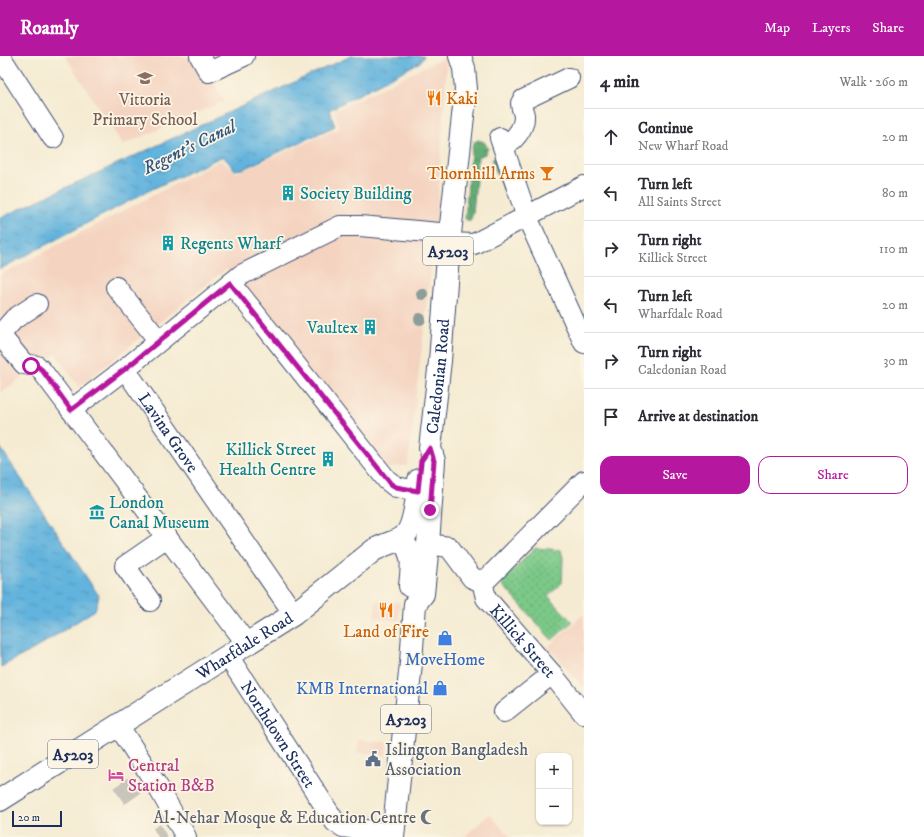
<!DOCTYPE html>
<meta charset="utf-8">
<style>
:root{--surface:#fff;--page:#f7f7f7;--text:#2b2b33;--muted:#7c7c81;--line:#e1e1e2;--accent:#b5179e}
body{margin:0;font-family:"IM FELL DW Pica",serif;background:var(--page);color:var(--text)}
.controls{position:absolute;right:12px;bottom:12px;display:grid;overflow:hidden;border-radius:8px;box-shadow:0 1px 3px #0004}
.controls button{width:36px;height:36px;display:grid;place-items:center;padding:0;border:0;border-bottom:1px solid var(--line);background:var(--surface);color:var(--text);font:20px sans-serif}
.scale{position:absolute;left:12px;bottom:10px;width:50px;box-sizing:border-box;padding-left:4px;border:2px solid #1b2f5e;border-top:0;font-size:11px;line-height:14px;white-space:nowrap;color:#1b2f5e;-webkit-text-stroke:3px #fcf5e5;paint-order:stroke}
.stop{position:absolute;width:12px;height:12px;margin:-9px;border:3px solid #b5179e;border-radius:50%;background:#fff}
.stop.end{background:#b5179e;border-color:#fff;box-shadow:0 1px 4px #0008}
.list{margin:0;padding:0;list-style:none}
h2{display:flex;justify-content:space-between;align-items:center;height:52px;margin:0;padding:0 16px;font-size:17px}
h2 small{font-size:13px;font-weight:400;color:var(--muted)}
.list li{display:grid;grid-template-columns:26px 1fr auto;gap:12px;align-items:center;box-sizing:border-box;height:56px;padding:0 16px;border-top:1px solid var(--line)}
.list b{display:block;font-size:15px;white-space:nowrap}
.list p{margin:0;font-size:13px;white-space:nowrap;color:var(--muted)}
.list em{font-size:13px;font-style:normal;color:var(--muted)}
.actions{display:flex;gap:8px;padding:12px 16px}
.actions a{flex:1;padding:9px 0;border:1px solid var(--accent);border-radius:12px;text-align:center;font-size:14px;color:var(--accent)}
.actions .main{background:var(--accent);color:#fff}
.icon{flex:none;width:22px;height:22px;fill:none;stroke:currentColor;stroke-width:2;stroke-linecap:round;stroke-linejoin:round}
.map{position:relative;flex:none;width:584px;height:781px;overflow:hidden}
header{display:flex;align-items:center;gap:24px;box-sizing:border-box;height:56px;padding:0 20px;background:var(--accent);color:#fff}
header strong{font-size:19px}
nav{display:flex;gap:22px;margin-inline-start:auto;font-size:14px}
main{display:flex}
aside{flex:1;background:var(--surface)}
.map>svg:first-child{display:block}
.built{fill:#f4d3c0}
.forest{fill:url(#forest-crowns);stroke:#406e69}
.park{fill:url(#park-dots);stroke:#4c7c73}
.water{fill:url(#water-ripples);stroke:#3e719e}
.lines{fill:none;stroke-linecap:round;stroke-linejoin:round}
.minor-tunnel{stroke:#c9c5bb;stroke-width:20;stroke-dasharray:20 10;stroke-linecap:butt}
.minor-casing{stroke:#3c4b6f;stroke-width:22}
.major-casing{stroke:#3c4b6f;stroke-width:24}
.minor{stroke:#fff;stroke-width:20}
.major{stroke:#fff;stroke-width:22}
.tree{fill:#8d9d99}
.route{stroke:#b5179e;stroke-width:5}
.labels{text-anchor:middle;stroke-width:3.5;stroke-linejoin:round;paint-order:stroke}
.shield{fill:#fcf5e5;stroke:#5e6a86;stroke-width:1}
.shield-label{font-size:16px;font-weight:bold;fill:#1b2f5e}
.food-label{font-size:17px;fill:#c56008;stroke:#fcf5e5;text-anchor:start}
.education-label{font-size:17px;fill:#785e54;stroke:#fcf5e5}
.culture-label{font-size:17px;fill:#0d838f;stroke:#fcf5e5;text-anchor:start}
.street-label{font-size:17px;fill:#1b2f5e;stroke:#fcf5e5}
.shop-label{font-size:17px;fill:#366cbe;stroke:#fcf5e5}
.service-label{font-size:17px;fill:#4e5e75;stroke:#fcf5e5;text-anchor:start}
.hotel-label{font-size:17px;fill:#b23c85;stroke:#fcf5e5;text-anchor:start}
.worship-label{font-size:17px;fill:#5b616d;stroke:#fcf5e5;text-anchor:end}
.water-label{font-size:18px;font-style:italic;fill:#305784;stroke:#fcf5e5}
</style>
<header>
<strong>Roamly</strong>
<nav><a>Map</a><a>Layers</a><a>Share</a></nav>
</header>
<main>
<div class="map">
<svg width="584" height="781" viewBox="0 0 584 781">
<defs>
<pattern id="forest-crowns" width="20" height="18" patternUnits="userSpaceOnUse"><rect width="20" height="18" fill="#65ad74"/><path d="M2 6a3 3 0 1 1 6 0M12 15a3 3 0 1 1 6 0" fill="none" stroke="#528d62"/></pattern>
<pattern id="park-dots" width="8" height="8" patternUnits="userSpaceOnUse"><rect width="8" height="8" fill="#7cc988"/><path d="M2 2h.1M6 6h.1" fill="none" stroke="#65a472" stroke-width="1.8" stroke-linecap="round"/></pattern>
<pattern id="water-ripples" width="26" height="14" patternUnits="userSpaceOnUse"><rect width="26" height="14" fill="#62b3dd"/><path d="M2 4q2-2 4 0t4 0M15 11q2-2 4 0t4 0" fill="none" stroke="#5092b6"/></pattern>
</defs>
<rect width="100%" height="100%" fill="#fcf5e5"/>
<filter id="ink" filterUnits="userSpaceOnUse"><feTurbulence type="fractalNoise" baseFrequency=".025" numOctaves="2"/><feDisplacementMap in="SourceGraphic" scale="8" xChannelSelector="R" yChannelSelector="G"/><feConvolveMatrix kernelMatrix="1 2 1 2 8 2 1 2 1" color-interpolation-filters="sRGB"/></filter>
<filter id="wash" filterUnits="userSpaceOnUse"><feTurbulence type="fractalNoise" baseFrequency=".012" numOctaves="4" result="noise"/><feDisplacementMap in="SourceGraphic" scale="16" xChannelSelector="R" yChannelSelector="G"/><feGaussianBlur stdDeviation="0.9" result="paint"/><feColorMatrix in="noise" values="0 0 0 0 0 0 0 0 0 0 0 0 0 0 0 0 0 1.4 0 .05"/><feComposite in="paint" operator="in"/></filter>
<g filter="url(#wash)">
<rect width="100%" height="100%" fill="#f5ebd2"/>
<g class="built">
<path d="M 65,0 L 195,0 L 225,45 L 123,89 Z"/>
<path d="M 447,0 L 437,163 L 408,409 L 385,413 L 226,213 L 79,331 L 56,298 L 0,337 L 0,219 L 221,104 L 237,117 L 340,72 L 334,55 Z"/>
<path d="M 376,544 L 400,546 L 398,564 L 374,562 Z"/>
<path d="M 584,558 L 584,632 L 548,591 Z"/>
<path d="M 359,684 L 387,686 L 386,699 L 357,696 Z"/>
<path d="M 358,756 L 380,758 L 379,771 L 357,765 Z"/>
<path d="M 490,758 L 510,781 L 464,781 L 472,774 Z"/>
</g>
<g class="forest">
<path d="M 478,84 L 484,86 L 488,92 L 485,98 L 478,101 L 473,157 L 470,165 L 465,163 L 470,105 L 473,87 Z"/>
<path d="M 495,101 L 498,103 L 507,131 L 503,133 L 492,104 Z"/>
</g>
<path class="park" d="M 535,492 L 561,494 L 563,502 L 562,527 L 548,540 L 572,566 L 552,584 L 501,527 Z"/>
<g class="water">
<path d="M 351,0 L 424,0 L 420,6 L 329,54 L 335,70 L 243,113 L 235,114 L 223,100 L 150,134 L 0,213 L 0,162 Z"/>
<path d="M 0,391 L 99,540 L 95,554 L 36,592 L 1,611 Z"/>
</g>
</g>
<g filter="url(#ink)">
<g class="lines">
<g class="minor-tunnel">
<path d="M 119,740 L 135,729"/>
<path d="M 158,781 L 165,777"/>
</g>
<defs>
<g id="minor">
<path d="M 0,0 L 53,82"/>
<path d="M 200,0 L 209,16 L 244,0"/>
<path d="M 500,82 L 527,161 L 584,287"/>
<path d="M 504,91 C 515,83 525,73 524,59 C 523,55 521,51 521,47 L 523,44 L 569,22"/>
<path d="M 449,187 L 474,188 L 584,130"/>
<path d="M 231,227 L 387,424 L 396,431 L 418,435"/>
<path d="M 116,231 L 159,285"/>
<path d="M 0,279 L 14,263 L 37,248"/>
<path d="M 1,280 L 24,308 L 37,310 L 42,315 L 247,588"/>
<path id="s1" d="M 125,313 L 294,558"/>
<path d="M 71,354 L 125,313 L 241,219 L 340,170 L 360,170 L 451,178"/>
<path d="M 428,488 L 449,491 L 472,522 L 477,524 L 487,523 L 584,425"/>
<path id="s2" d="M 482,525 L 486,542 L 552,618 L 584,658"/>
<path d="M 150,545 L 125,510 L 167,481"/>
<path id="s3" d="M 228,600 L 335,766 L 343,771 L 393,778"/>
<path d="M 504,656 L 552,618"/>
<path d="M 118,669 L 158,731 L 186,781"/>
</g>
<g id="major">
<path d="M 401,483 C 415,499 412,510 410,530"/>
<path id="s4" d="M 0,744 L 294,558 L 374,494 C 383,489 391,487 400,483 C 415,476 417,439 419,424"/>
<path id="s5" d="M 393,781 L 411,607 L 415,548 L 423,538 L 428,488 L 434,405 L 430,392 L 440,305 L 449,187 L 466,33 L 464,12 L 460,0"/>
</g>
</defs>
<use href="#minor" class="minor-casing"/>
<use href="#major" class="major-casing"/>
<use href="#minor" class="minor"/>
<use href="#major" class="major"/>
</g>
<g class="tree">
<circle cx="422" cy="238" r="6"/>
<circle cx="420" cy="263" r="6"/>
</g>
</g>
<g class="lines" filter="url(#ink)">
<path class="route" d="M 31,310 L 37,310 L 42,314 L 71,354 L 125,313 L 230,227 L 391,428 L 396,431 L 418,435 L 421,405 L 430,392 L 434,405 L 430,454"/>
</g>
<defs>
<symbol id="school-bare" viewBox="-9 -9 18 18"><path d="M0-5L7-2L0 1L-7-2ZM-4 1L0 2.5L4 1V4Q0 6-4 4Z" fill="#8d6e63" stroke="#fcf5e5" stroke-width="2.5" paint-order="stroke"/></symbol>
<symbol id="restaurant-bare" viewBox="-9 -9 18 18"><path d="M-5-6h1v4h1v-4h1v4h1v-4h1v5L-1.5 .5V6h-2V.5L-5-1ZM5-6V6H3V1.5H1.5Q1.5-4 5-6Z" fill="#e8710a" stroke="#fcf5e5" stroke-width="2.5" paint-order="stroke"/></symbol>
<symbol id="bar-bare" viewBox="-9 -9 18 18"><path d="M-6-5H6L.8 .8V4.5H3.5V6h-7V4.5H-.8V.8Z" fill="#e8710a" stroke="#fcf5e5" stroke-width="2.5" paint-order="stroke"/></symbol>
<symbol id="building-bare" viewBox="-9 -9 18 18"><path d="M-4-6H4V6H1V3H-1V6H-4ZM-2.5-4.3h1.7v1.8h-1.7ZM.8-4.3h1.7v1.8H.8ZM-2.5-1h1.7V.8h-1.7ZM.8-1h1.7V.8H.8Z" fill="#0f9aa8" stroke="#fcf5e5" stroke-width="2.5" paint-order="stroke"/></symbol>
<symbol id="museum-bare" viewBox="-9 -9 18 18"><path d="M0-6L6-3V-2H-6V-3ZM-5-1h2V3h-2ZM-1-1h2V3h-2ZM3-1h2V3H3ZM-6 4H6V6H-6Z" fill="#0f9aa8" stroke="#fcf5e5" stroke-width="2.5" paint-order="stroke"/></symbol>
<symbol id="shop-bare" viewBox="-9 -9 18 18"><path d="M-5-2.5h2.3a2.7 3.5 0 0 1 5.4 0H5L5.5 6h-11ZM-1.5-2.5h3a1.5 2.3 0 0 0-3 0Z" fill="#3f7fe0" stroke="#fcf5e5" stroke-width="2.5" paint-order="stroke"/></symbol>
<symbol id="civic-bare" viewBox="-9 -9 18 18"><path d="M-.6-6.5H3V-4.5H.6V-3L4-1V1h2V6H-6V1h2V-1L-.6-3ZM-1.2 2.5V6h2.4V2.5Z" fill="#5c6f8a" stroke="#fcf5e5" stroke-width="2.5" paint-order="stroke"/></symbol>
<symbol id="hotel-bare" viewBox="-9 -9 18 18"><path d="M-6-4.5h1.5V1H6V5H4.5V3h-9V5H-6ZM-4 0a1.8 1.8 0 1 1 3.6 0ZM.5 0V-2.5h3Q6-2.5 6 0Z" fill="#d1479c" stroke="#fcf5e5" stroke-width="2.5" paint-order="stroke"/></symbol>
<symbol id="mosque-bare" viewBox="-9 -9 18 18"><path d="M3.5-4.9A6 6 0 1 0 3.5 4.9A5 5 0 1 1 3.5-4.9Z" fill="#6b7280" stroke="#fcf5e5" stroke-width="2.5" paint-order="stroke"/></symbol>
</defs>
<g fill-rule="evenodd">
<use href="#school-bare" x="134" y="11" width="22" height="22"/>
<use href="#restaurant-bare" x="423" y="31" width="22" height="22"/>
<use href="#bar-bare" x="536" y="106" width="22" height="22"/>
<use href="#building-bare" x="277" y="126" width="22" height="22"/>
<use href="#building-bare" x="157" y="176" width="22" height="22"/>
<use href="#building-bare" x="359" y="260" width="22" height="22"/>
<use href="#building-bare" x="317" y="392" width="22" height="22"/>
<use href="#museum-bare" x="86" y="445" width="22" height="22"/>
<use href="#restaurant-bare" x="375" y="543" width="22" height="22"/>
<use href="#shop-bare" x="434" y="571" width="22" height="22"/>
<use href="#shop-bare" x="429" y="621" width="22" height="22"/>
<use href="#civic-bare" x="362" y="692" width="22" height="22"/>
<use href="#hotel-bare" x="105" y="708" width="22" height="22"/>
<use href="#mosque-bare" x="417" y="750" width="22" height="22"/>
</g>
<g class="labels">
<g class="shield">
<rect x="423" y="181" width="50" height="28" rx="3"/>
<rect x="381" y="649" width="50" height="28" rx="3"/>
<rect x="48" y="684" width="50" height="28" rx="3"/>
</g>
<g class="shield-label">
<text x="448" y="201">A5203</text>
<text x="406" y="669">A5203</text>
<text x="73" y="704">A5203</text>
</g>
<g class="food-label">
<text x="446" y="48">Kaki</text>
<text x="535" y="123" text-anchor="end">Thornhill Arms</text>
<text x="386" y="581" text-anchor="middle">Land of Fire</text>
</g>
<g class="education-label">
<text x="145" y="49">Vittoria<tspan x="145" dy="20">Primary School</tspan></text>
</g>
<g class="culture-label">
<text x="300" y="143">Society Building</text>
<text x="180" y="193">Regents Wharf</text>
<text x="358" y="277" text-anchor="end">Vaultex</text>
<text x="316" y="399" text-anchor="end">Killick Street<tspan x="316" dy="20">Health Centre</tspan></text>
<text x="109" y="452">London<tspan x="109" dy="20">Canal Museum</tspan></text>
</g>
<g class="street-label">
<text dy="6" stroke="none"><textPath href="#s5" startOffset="466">Caledonian Road</textPath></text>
<text dy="6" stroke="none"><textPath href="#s1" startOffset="77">Lavina Grove</textPath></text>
<text dy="6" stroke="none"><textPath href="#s2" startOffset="74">Killick Street</textPath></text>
<text dy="6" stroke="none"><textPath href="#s4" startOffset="289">Wharfdale Road</textPath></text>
<text dy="6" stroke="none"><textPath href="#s3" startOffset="93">Northdown Street</textPath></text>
</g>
<g class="shop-label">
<text x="445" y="609">MoveHome</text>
<text x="428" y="638" text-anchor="end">KMB International</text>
</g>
<g class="service-label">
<text x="385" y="699">Islington Bangladesh<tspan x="385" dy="20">Association</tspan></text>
</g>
<g class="hotel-label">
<text x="128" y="715">Central<tspan x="128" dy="20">Station B&amp;B</tspan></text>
</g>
<g class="worship-label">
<text x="416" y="767">Al-Nehar Mosque &amp; Education Centre</text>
</g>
<g class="water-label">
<text transform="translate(189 91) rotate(-26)" y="6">Regent's Canal</text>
</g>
</g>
</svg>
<div class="controls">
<button>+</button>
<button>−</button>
</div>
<div class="scale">20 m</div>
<div class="stop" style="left:31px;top:310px"></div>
<div class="stop end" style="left:430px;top:454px"></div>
</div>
<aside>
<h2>4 min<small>Walk · 260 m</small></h2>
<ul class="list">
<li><svg class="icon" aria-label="ahead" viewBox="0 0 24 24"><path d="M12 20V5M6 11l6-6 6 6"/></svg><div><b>Continue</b><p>New Wharf Road</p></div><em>20 m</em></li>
<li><svg class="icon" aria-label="left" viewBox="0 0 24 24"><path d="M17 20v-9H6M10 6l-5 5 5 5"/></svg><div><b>Turn left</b><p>All Saints Street</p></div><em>80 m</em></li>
<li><svg class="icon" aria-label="right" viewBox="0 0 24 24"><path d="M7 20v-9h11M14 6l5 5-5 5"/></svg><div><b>Turn right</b><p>Killick Street</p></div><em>110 m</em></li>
<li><svg class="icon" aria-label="left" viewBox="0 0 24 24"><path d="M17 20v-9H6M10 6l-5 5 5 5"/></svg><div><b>Turn left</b><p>Wharfdale Road</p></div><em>20 m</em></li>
<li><svg class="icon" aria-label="right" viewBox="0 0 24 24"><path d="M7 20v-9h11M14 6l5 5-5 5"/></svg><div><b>Turn right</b><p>Caledonian Road</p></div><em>30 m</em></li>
<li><svg class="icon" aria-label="arrive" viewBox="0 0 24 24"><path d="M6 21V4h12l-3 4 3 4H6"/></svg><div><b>Arrive at destination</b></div></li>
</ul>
<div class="actions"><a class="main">Save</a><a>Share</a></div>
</aside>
</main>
